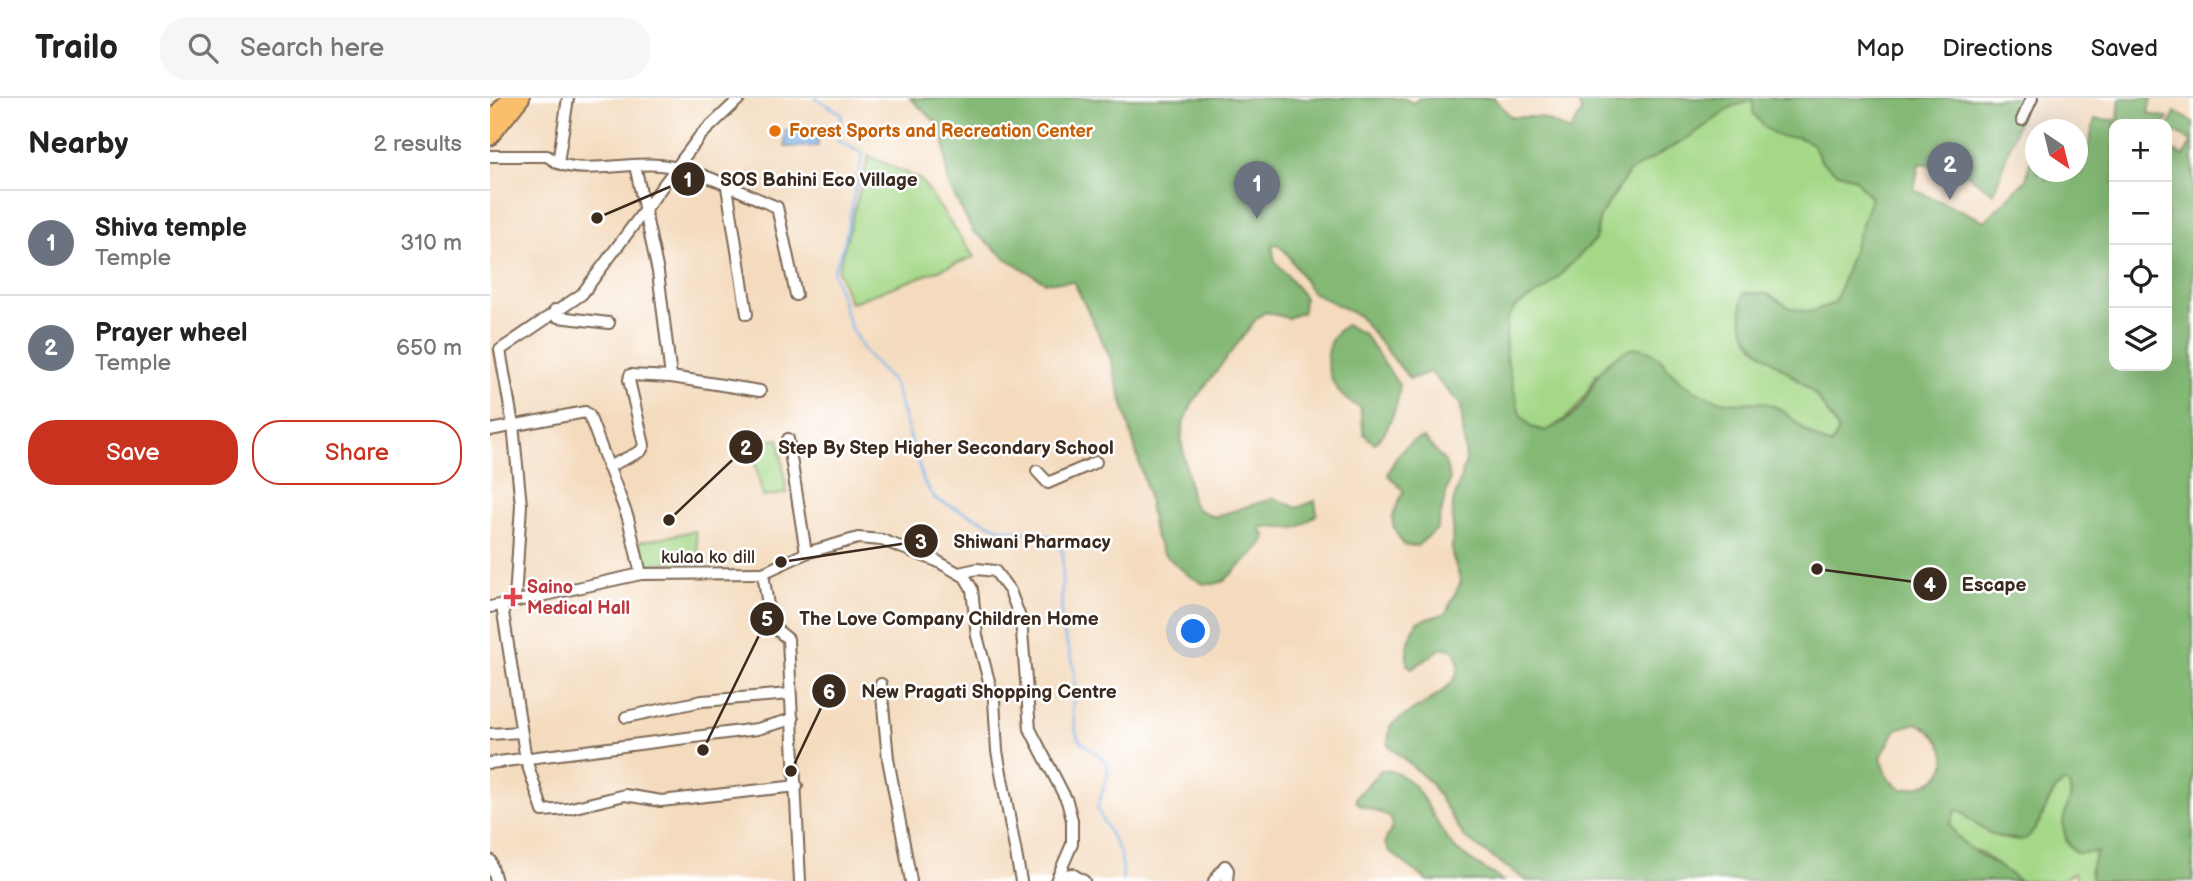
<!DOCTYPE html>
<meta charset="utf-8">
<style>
:root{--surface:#fff;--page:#f6f6f6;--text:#222;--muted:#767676;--line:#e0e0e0;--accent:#c8321e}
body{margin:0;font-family:"Balsamiq Sans",sans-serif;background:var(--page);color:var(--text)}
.controls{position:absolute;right:21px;top:21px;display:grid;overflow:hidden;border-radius:14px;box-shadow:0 7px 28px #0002}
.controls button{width:63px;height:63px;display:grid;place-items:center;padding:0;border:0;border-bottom:2px solid var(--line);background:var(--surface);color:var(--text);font:35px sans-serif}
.compass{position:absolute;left:1535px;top:21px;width:63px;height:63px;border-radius:50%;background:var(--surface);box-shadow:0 7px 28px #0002;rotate:145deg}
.you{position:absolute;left:704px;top:534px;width:24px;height:24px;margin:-18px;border:5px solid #fff;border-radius:50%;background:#1a73e8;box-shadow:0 0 0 10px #1a73e833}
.badge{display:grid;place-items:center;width:46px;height:46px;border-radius:50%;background:var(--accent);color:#fff;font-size:23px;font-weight:700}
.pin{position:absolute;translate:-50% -58px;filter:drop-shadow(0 2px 4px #0008)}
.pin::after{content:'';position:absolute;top:37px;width:24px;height:21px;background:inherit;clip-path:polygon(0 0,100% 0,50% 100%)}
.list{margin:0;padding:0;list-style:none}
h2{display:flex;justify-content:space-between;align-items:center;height:91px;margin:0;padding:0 28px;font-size:30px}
h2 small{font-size:23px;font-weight:400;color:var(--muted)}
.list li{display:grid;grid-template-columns:46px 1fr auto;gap:21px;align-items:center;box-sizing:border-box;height:105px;padding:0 28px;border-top:2px solid var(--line)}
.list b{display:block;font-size:26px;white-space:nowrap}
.list p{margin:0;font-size:23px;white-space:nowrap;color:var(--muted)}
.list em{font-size:23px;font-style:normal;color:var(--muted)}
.actions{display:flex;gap:14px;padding:21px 28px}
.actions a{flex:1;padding:16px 0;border:2px solid var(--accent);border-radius:28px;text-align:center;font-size:24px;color:var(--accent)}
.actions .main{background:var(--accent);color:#fff}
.icon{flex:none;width:38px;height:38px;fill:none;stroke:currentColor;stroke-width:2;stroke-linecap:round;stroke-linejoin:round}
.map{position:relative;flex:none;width:1703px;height:783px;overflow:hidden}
header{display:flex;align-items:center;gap:42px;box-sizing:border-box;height:98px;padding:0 35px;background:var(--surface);border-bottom:2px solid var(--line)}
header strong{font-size:33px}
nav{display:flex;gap:38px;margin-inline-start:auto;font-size:24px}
.search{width:490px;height:63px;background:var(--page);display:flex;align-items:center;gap:18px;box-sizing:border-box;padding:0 24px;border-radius:28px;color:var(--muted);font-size:26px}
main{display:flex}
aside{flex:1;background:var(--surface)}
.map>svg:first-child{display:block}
.green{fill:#a4d887;stroke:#708152;stroke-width:2}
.forest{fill:#83b874;stroke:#5f7149;stroke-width:2;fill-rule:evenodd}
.water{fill:#79b1e9;stroke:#5a6e84;stroke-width:2}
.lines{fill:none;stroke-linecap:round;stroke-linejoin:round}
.stream{stroke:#79b1e9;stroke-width:2.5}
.minor-casing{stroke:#7c6856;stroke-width:14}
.major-casing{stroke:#7c6856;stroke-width:18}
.minor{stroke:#fff;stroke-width:10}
.major{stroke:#fabe6d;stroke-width:14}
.food-dot{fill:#e8710a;stroke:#fff;stroke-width:2.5}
.health-dot{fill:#e0444e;stroke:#fff;stroke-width:2.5}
.labels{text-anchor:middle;stroke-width:5;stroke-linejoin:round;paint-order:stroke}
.food-label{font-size:18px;font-weight:bold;fill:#c56008;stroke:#fff;text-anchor:start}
.street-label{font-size:18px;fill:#3b2a1e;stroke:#fff}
.health-label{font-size:18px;font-weight:bold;fill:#be3a42;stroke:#fff;text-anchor:start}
.leader{fill:none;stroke:#3b2a1e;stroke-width:2.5}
.callout-dot{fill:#3b2a1e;stroke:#fff;stroke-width:2.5}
.mark-label{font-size:21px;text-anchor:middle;font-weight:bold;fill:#fff}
.callout-label{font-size:19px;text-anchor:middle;font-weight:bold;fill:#3b2a1e;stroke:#fff;stroke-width:5;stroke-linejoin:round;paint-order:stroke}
</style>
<header>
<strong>Trailo</strong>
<div class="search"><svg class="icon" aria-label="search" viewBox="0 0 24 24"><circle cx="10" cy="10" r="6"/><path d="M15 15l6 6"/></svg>Search here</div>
<nav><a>Map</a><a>Directions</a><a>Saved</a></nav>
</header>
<main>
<aside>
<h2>Nearby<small>2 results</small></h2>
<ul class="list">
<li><span class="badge" style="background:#6b7280">1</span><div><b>Shiva temple</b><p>Temple</p></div><em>310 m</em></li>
<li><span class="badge" style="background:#6b7280">2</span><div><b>Prayer wheel</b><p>Temple</p></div><em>650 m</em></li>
</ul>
<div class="actions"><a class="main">Save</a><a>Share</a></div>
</aside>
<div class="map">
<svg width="1703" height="783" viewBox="0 0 1703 783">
<rect width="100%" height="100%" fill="#fff"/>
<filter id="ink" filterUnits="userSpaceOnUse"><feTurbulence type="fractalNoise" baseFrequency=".0143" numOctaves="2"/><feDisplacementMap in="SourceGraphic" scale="14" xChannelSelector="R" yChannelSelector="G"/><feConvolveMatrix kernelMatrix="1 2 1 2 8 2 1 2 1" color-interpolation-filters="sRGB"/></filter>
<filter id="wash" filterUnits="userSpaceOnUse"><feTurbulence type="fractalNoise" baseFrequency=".00686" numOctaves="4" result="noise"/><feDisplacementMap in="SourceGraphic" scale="28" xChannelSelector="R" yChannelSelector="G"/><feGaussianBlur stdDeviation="1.57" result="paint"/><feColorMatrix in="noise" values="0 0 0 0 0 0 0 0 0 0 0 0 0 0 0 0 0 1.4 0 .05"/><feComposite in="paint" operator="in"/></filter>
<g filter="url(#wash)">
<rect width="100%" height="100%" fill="#f4dbbe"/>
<g class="green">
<path d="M 1264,2 L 1291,39 L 1308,39 L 1323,46 L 1331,63 L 1346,74 L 1364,80 L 1381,100 L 1345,205 L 1320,214 L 1300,210 L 1278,196 L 1254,195 C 1239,252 1294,263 1325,297 C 1334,307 1341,321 1349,333 L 1341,347 C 1315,339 1303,317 1278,307 C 1269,303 1257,305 1246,305 C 1214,303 1188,286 1170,260 L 1107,275 C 1092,305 1086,316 1056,333 L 1041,329 L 1030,316 L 1020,285 L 1015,236 L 1017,221 L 1025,209 L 1057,190 L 1105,142 L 1110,118 L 1139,74 L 1201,38 L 1243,8 Z"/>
<path d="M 379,58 L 431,82 L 484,159 L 360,205 L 348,173 Z"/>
<path d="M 289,341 L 297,395 L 273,399 L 260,345 Z"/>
<path d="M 205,433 L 210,463 L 154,466 L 149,444 Z"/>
<path d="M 1574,684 L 1579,687 C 1586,708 1561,741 1587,755 L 1607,754 L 1600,771 L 1602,783 L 1588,783 L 1584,775 L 1570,783 L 1529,783 L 1490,754 L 1474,749 L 1460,727 L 1465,713 L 1469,712 C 1486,727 1524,759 1545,731 C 1556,716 1558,696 1574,684 Z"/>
</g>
<g class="forest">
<path d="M 420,0 L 914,0 L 923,5 L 929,0 L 1004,0 L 1021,19 L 1050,19 L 1080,33 L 1092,14 L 1086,0 L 1127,0 L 1127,6 L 1142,6 L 1154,0 L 1536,0 L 1504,95 L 1470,72 L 1429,65 L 1424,92 L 1495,123 L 1536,82 L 1545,42 L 1546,74 L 1555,74 L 1556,81 L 1592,75 L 1605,21 L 1628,22 L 1630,0 L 1676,0 L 1661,0 L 1658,15 L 1678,20 L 1675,26 L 1624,26 L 1624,268 L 1677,268 L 1677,50 L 1694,58 L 1702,43 L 1678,31 L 1685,14 L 1703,24 L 1703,783 L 1602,783 L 1600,771 L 1607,754 L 1587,755 C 1578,750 1571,731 1574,720 C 1576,706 1584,702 1579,687 L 1574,684 C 1554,698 1554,728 1535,741 C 1506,743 1490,731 1469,712 L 1465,713 L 1460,727 C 1475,755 1506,763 1529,783 L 1037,783 L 974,739 L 940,684 L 898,647 L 900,628 C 924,607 989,587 962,551 L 952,550 L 922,571 L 917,566 L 917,548 L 927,524 L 956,515 L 971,484 L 962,456 L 963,405 L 976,363 L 971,307 L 940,274 L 920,281 L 869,218 L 822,194 L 796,154 L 787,146 L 782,147 L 785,163 L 814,198 L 813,214 L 798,220 L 775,214 L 767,220 L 703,304 L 694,323 L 691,342 L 702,403 L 707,411 L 724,419 L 784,400 L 807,410 L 825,403 L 827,416 C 798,441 803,425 772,429 L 771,432 L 776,438 L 773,446 L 734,483 L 724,486 L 714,486 L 698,477 L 673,455 L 664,435 L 657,393 L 620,259 L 584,184 L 555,184 L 517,161 L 483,133 L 458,86 L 453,31 ZM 1263,3 L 1263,15 L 1275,30 L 1291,39 L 1308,39 L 1323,46 L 1331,63 L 1346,74 L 1364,80 L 1381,100 L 1345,205 L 1320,214 L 1300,210 L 1278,196 L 1253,195 C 1242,257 1292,260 1325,297 C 1334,307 1341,321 1349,333 L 1341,347 C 1311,338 1301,310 1274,305 C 1268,303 1259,305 1253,305 C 1228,305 1214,298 1193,285 C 1176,273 1164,242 1138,252 C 1107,265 1107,284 1091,308 C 1083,320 1068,326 1056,333 L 1041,329 L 1030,316 L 1015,256 L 1017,221 L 1025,209 L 1057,190 L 1105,142 L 1110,118 L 1139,74 L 1201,38 L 1243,8 ZM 1426,625 C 1445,631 1466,659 1449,678 C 1440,688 1426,688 1413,692 L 1398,680 L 1391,659 L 1406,631 Z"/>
<path d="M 856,227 L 874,236 L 909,287 C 910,303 898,337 884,345 L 874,336 L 870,309 C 837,297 823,246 856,227 Z"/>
<path d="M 934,340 L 955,364 L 960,380 L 947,431 L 927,448 L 914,447 C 895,421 903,418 914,393 L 898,377 C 903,362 917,341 934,340 Z"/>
<path d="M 891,672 C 932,671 942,730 967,752 C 981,764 998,773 1013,783 L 938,783 L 898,752 L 895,745 C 896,738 901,734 902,728 C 905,712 876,715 866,703 L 866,699 Z"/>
</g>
<path class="water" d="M 327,31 L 328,48 L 295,49 L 295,32 Z"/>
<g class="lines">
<path class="stream" d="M 326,0 L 352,16 L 348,43 L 373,55 L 354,146 L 343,174 L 360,228 L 374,253 L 404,286 L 434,384 L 445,401 L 509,430 L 561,438 L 573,455 L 571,527 L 583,565 L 586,593 L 582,610 L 586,634 L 589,642 L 616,663 L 618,676 L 607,711 L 631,757 L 633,783"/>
</g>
</g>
<g filter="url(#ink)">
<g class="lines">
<defs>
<g id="minor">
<path d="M 1532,22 L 1542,0"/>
<path d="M 0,58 L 57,58 L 68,65 L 78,0"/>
<path d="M 68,65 C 93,76 141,64 170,67 C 211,71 249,94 287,109 L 306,197"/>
<path d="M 145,67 L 168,174 L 181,279"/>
<path d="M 237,89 L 257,216"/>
<path d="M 65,212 L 68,219 L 119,225"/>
<path d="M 0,332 L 95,314 L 99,317 L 138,420 L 151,476"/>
<path d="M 298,341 L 316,455"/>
<path d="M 118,369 L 151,353 L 154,347 L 139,282 L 140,277 L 181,279 L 270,293"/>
<path d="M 547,373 L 558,385 L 606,364"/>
<path d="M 273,475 L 316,455 L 368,440 L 392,442 L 447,463 L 475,479 L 482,491 L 487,538 L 504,602 L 507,653 L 531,783"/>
<path d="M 273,475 L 281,527 L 298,541 L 310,783"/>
<path d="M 469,475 L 487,471 L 505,473 L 520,493 L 531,522 L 540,631 L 577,703 L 582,722 L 582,746 L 566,783"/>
<path d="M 25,502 L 31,407 L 23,327 L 10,252 L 92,196 L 210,38 L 250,0"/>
<path d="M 12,508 L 36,662 L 53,713 L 77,711 L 135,697 L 171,703 L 307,688"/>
<path d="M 0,509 L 151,476 L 273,475"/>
<path d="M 391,586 L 398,661 L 421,783"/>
<path d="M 136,619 L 212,603 L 300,596"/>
<path d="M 0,636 L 31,634"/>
<path d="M 0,665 L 267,631 L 303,621"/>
<path d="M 0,762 L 6,783"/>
<path d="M 735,768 L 738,772 L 737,783"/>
<path d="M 569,778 L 582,776 L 594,783"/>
<path d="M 724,783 L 735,768"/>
</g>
<g id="major">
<path d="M 0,23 L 19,0"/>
<path d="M 0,40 L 32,0"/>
</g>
</defs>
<use href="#minor" class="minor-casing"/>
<use href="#major" class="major-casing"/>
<use href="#minor" class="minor"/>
<use href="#major" class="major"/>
</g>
</g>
<circle class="food-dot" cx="285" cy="33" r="7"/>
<path class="health-dot" d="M19.5 488.5h7v7h7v7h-7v7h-7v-7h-7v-7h7z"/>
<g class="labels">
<g class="food-label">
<text x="299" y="39">Forest Sports and Recreation Center</text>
</g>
<g class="street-label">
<text x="218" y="465">kulaa ko dill</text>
</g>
<g class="health-label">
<text x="37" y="495">Saino<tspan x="37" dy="21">Medical Hall</tspan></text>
</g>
</g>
<path class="leader" d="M107 120L198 81M179 422L256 349M291 464L431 443M1327 471L1440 486M213 652L277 521M301 673L339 593"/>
<g class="callout-dot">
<circle cx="107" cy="120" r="7"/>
<circle cx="179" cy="422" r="7"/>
<circle cx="291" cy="464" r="7"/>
<circle cx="1327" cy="471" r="7"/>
<circle cx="213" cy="652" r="7"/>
<circle cx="301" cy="673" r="7"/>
<circle cx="198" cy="81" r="18"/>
<circle cx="256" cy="349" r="18"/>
<circle cx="431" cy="443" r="18"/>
<circle cx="1440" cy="486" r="18"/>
<circle cx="277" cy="521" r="18"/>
<circle cx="339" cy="593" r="18"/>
</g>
<g class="mark-label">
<text x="198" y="89">1</text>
<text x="256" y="357">2</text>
<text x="431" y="451">3</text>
<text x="1440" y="494">4</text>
<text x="277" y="528">5</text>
<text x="339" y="601">6</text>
</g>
<g class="callout-label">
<text x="329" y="88">SOS Bahini Eco Village</text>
<text x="456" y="356">Step By Step Higher Secondary School</text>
<text x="542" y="450">Shiwani Pharmacy</text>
<text x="1504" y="493">Escape</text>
<text x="459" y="527">The Love Company Children Home</text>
<text x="499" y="600">New Pragati Shopping Centre</text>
</g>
</svg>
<div class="controls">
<button>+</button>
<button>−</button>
<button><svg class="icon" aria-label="locate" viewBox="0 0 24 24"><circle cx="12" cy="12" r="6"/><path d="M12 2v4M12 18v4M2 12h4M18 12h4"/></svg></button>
<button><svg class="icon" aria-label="layers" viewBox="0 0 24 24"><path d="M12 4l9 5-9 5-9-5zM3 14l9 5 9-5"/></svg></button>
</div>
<svg class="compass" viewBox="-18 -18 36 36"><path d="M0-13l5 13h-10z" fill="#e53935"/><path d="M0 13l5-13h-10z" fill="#767676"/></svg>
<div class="you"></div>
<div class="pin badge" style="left:767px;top:121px;background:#6b7280">1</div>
<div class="pin badge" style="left:1460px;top:102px;background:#6b7280">2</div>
</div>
</main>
